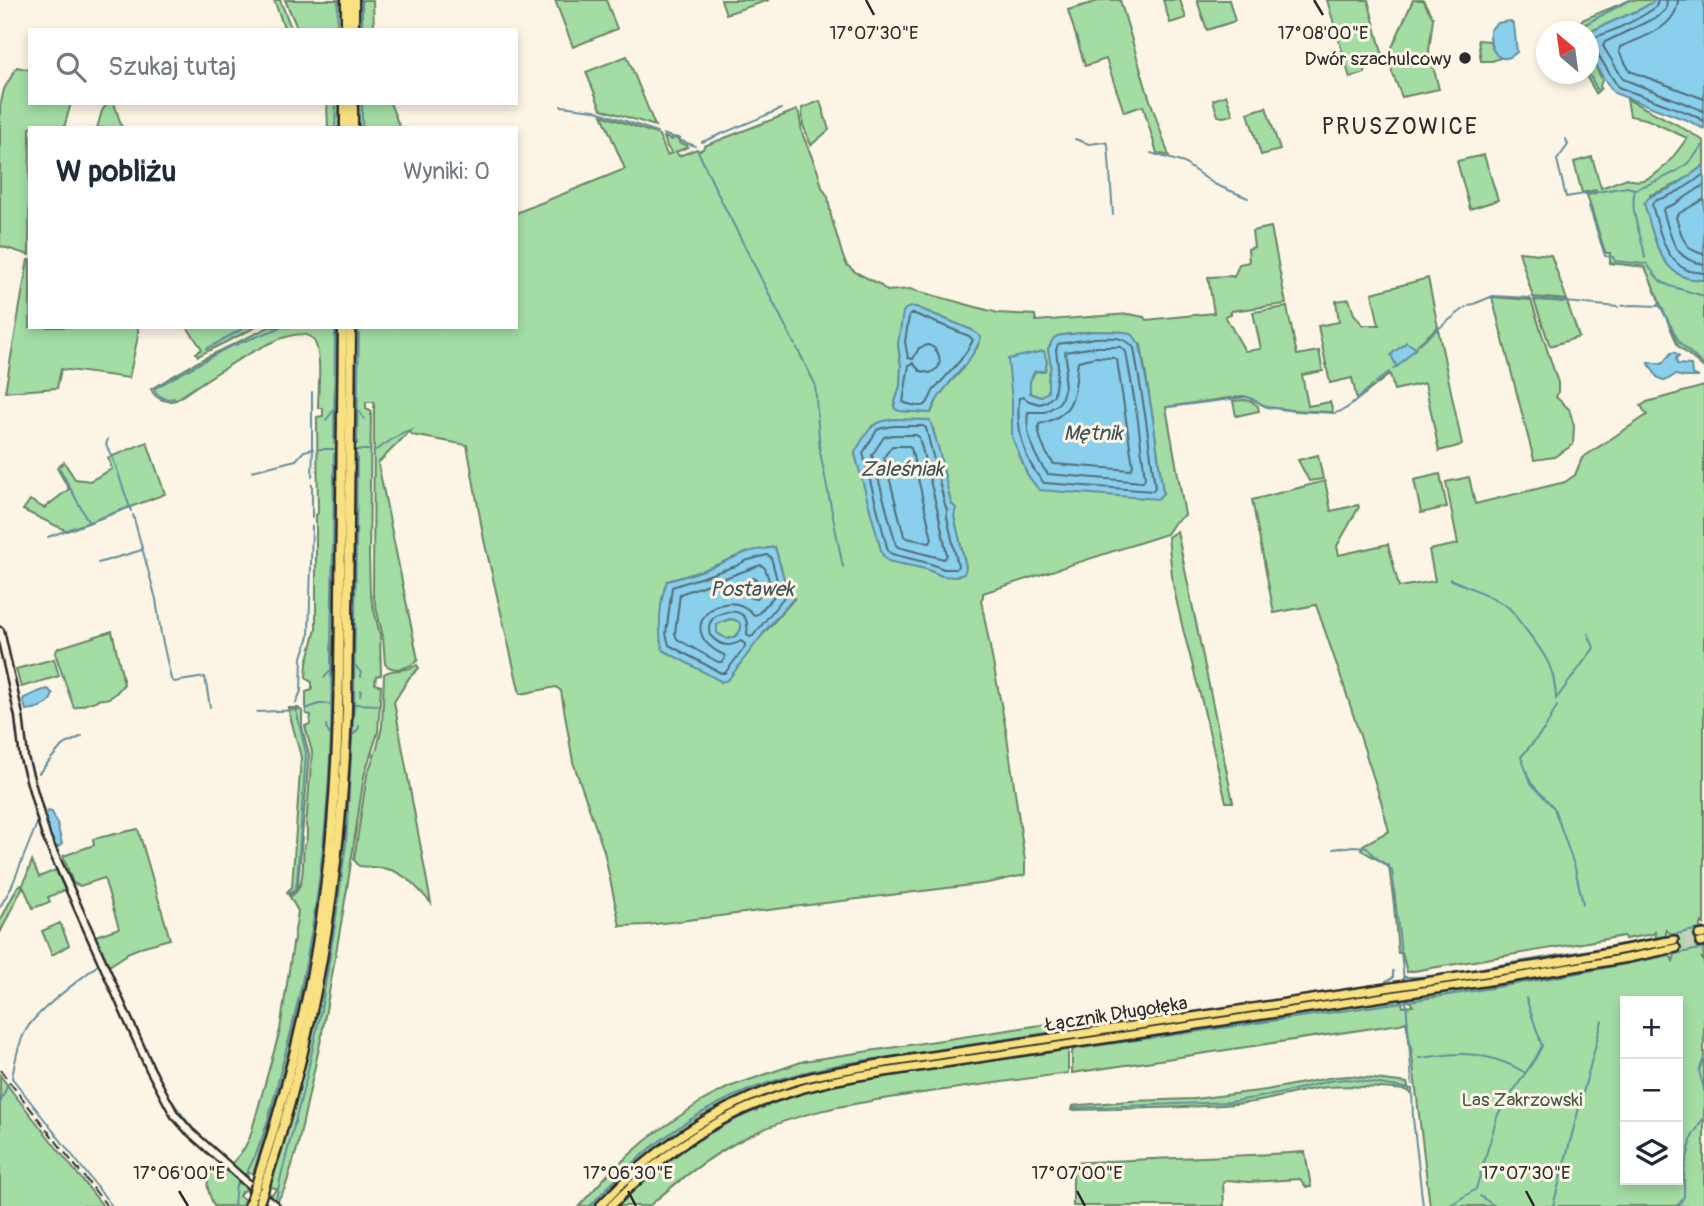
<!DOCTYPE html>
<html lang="pl">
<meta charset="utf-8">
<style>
:root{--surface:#fff;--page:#f6f6f7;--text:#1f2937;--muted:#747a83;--line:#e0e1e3}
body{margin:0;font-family:Pangolin,sans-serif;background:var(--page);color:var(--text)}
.controls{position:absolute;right:21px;bottom:21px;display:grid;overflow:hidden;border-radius:0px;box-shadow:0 4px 10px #0003}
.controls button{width:63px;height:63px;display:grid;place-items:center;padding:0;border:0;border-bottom:2px solid var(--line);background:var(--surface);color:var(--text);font:35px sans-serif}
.compass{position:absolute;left:1536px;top:21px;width:63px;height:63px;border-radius:50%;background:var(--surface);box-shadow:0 4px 10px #0003;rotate:331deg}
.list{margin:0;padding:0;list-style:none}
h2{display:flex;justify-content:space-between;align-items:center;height:91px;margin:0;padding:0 28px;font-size:30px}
h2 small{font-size:23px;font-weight:400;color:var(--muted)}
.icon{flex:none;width:38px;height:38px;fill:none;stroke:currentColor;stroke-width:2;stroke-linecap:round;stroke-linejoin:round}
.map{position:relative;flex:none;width:1704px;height:1206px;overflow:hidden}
.search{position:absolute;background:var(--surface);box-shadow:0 4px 10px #0003;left:28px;top:28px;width:490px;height:77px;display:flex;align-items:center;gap:18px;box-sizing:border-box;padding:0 24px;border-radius:0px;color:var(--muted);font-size:26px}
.panel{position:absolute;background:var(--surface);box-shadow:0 4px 10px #0003;left:28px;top:126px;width:490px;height:203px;border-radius:0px}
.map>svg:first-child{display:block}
.green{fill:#a3dda3;stroke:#678467;stroke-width:2;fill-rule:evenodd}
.water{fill:#8acfeb;stroke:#648d9e;stroke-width:2;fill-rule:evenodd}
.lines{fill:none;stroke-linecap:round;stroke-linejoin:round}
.shore{stroke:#516d78;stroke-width:2}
.stream{stroke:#648d9e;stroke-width:2}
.primary-tunnel{stroke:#d2cdc0;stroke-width:7;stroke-dasharray:7 3.5;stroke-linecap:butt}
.secondary-casing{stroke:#2b2b2b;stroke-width:11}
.primary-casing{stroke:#2b2b2b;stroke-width:12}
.highway-casing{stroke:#2b2b2b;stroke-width:13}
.secondary{stroke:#fcf5e5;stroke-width:6}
.primary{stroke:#f9e181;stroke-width:7}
.highway{stroke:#f9e181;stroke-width:8}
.rail{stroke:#2b2b2b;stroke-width:2;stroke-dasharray:10 5;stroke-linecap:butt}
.highway-bridge-casing{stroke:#2b2b2b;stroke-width:13;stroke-linecap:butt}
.highway-bridge{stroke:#f9e181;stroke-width:8}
.ticks{fill:none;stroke:#2b2b2b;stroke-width:2.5}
.poi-dot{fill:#2b2b2b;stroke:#fcf5e5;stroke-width:2.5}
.labels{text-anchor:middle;stroke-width:6;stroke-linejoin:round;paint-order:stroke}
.poi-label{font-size:19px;fill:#2b2b2b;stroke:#fcf5e5;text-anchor:end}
.street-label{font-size:19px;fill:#2b2b2b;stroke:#fcf5e5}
.park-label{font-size:19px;fill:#495849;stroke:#fcf5e5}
.water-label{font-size:21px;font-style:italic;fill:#43545b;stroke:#fcf5e5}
.quarter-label{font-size:23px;letter-spacing:2px;fill:#2b2b2b;stroke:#fcf5e5}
.ticks-label{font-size:18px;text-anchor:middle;fill:#2b2b2b;stroke:#fcf5e5;stroke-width:6;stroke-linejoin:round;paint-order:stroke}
</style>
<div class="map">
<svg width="1704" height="1206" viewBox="0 0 1704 1206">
<rect width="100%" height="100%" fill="#fcf5e5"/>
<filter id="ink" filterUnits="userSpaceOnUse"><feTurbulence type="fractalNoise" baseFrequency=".0143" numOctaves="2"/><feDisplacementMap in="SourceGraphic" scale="14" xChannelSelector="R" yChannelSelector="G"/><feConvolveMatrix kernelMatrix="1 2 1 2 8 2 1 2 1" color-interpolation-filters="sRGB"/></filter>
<g filter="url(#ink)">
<g class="green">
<path d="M 274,0 L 280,0 L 292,30 L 285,30 Z"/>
<path d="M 285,0 L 341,0 L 341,30 L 298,30 Z"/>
<path d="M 359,0 L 373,0 L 374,30 L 359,30 Z"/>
<path d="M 555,0 L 606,0 L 617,29 L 573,47 Z"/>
<path d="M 721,0 L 769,0 L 726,14 Z"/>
<path d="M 1102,0 L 1120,0 L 1147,91 L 1169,156 L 1157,153 L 1143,106 L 1124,112 L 1106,59 L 1085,66 L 1068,10 Z"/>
<path d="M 1163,0 L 1180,0 L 1186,18 L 1170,23 Z"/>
<path d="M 1197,0 L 1229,0 L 1235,21 L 1207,30 Z"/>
<path d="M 1327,0 L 1368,0 L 1385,64 L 1365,70 L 1365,73 L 1350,78 Z"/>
<path d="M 1413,0 L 1423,0 L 1433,18 L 1429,51 L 1439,89 L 1402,97 L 1392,72 L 1390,52 Z"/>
<path d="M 1630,0 L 1656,0 L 1641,9 L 1589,32 L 1574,32 L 1582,20 Z"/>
<path d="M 1478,40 L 1490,41 L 1492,48 L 1500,58 L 1492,61 L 1481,61 Z"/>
<path d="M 1589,52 L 1602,80 L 1600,86 L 1601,88 L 1596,93 L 1585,74 L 1588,74 Z"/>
<path d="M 627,56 L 655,126 L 601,109 L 586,72 Z"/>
<path d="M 17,67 L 30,70 L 30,103 L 71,103 L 64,128 L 30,128 L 29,255 L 0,246 L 0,107 L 4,89 Z"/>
<path d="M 1226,95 L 1233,115 L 1223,117 L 1218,116 L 1213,100 Z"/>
<path d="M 1627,99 L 1676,124 L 1704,141 L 1704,165 C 1687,179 1671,189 1650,195 L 1654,235 L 1658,249 L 1684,277 L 1704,280 L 1704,368 L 1678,346 L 1645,267 L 1610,263 L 1610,253 L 1606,253 L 1604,249 L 1587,195 L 1596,193 L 1596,190 L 1582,193 L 1574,162 L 1592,157 L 1601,188 L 1627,178 C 1651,191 1675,155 1687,138 L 1646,119 L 1630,116 Z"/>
<path d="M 820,101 L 829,130 L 811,145 L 803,125 L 802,108 Z"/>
<path d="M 107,103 L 114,103 L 122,128 L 97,128 L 102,111 Z"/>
<path d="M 327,103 L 340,103 L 339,128 L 328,128 Z"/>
<path d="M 358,103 L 390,103 L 400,128 L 358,128 Z"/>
<path d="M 1266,107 L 1280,150 L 1261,155 L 1248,113 Z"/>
<path d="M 797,110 L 799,113 L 802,133 L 818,172 L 822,187 L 828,197 L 831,216 L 843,257 L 847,265 L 855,272 L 879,284 L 887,291 L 910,289 L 998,313 L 1035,315 L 1036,321 L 1129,314 L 1144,317 L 1146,320 L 1214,313 L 1208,277 L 1231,276 L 1234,277 L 1239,264 L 1249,262 L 1248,249 L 1254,247 L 1252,231 L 1271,227 L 1286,304 L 1231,311 L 1231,314 L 1225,316 L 1245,351 L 1261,349 L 1253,312 L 1287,307 L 1297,355 L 1319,351 L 1323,371 L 1302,375 L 1308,406 L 1330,402 L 1333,412 C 1312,411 1290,411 1269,407 C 1259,405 1253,397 1243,396 L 1166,407 L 1185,515 L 1175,522 L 1167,534 L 983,593 L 983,597 L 981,600 L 1006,730 L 1025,861 L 1025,875 L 988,883 L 647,925 L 620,926 L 604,851 L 573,762 L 561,691 L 556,687 L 520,694 L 484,540 L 467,445 L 412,435 L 410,431 L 378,463 L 418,660 C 409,668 394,673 385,664 L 383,637 L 373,594 L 374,402 L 366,402 L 366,409 L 371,411 L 369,555 L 370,593 L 380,635 L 381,675 L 376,676 L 375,684 L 381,686 L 378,732 L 364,776 L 347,889 L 321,1039 L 297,1149 L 285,1188 L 278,1200 L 274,1202 L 230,1166 L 244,1149 L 250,1137 L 280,1030 L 298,911 L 287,892 L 292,887 L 301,757 L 288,708 L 298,708 L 302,711 L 302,727 L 309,754 L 298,884 L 296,890 L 290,894 L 291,896 C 306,888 302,862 304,846 C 307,842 308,831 306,826 L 312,752 L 305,726 L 310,724 L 311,715 L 306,714 L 306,692 L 312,690 L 312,682 L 308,680 L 306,677 L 307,663 L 316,629 L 316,515 L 318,513 L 317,417 L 323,416 L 323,408 L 318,408 C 318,391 323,352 313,339 C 294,316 196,387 176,400 C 165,403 155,399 151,389 L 203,359 L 269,327 L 337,327 C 336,418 335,508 334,598 C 333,694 332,789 320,884 C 307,983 284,1080 253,1174 L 248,1172 L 247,1174 C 249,1183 264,1193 272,1194 L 277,1189 L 270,1186 C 302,1085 327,983 340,877 C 351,790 352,701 353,613 C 354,518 355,422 356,327 L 516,327 L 516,213 L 625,169 L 602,115 L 659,135 L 667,155 L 672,153 L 667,147 L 664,137 L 672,140 L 673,137 L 680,138 L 679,143 L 687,145 L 688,147 L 676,152 L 679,156 L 697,149 L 698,151 L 703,149 L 704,146 ZM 916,307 L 972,330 L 978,346 L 960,372 L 940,393 L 931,413 L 900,411 L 897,410 L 894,406 L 900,386 L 901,366 L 898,344 ZM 1094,331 L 1125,332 L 1141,345 L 1153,419 L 1163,493 L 1012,437 L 1012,402 L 1044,351 L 1042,372 L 1035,371 L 1030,381 L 1029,393 L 1040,397 L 1048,392 L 1048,379 L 1051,365 L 1048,349 L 1057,336 ZM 894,419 L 933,428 L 966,567 L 942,576 L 926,569 L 888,561 L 855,454 L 872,426 ZM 775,547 L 785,582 L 794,599 L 721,682 L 667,581 C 693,575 718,565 742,554 C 752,550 764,549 775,547 Z"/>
<path d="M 1484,155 L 1498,200 L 1470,209 L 1457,161 Z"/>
<path d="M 1519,252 L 1551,255 L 1567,300 L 1533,297 Z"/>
<path d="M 28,260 L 30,260 L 30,327 L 138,327 L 138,336 L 129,378 L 61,369 L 57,388 L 5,392 Z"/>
<path d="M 1428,278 L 1438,327 L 1417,345 L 1438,329 L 1462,444 L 1462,445 L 1439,451 L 1425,383 L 1394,390 L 1390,374 L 1357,400 L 1352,378 L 1330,383 L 1318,326 L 1339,322 L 1336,301 L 1349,299 L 1354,314 L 1363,325 L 1379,325 L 1372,293 Z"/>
<path d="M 1492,297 L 1531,300 L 1558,383 L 1558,392 L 1556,397 L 1569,409 L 1574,426 L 1573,445 L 1554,457 L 1534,460 Z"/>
<path d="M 1534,300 L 1567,302 L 1579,337 L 1550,346 Z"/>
<path d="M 187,327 L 256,327 L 198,356 L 196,353 L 202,349 Z"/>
<path d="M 1704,386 L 1704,924 L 1702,922 C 1695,938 1704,944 1704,959 L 1702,958 L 1704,963 L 1704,1206 L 1430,1206 L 1411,1048 L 1406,1022 L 1400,1024 L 1072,1073 L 1072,1052 L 1075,1047 L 1401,998 L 1403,1007 L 1413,1006 L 1407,997 L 1508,982 L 1674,953 L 1670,955 L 1673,961 C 1678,949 1677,937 1666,930 L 1666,936 L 1656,937 L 1655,932 L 1653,934 L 1625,939 L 1624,936 L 1407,972 L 1402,953 L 1398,953 L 1394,905 L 1389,866 L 1361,850 L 1363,845 L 1389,831 L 1381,801 L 1343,683 L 1316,605 L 1274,613 L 1252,500 L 1325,481 L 1331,511 L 1358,505 L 1359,507 L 1337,546 L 1339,555 L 1388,544 L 1399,587 L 1435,581 L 1429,550 L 1458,544 L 1446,482 L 1469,477 L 1475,504 L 1565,482 L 1575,475 L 1582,458 L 1647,415 L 1641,406 L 1647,402 ZM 1625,1001 L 1678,1001 L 1678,1180 L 1625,1180 Z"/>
<path d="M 1245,400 L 1251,401 L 1258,406 L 1259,411 L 1236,416 L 1233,401 Z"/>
<path d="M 147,442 L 165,494 L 67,531 L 23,510 L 30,500 L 44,508 L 69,489 L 57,468 L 64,462 L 75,479 L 90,481 L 112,469 L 108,458 Z"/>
<path d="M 1318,455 L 1323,479 L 1309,481 L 1298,460 Z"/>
<path d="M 1440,474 L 1447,507 L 1421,513 L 1414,480 Z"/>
<path d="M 1177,531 L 1233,802 L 1226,802 L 1202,702 L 1182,625 L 1173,585 L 1168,537 Z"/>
<path d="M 730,619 C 749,620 741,638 727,639 L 717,633 L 717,624 Z"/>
<path d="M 112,631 L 124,684 C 118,691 111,701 101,699 L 74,708 L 55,653 L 58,648 Z"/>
<path d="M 54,659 L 59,676 L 21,687 L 16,669 Z"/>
<path d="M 417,665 L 419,668 L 409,678 L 394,702 L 431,903 C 419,890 406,873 387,869 C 378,867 368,867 359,866 L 354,860 L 367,775 L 377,748 L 382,727 L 384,674 C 393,667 405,673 417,665 Z"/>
<path d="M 138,829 L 170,939 L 144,946 L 127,953 L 126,955 L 109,966 L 95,936 L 119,928 L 104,878 L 80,886 L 73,883 L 63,856 L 94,845 L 93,839 Z"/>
<path d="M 32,861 L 39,877 L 56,870 L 65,890 L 48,897 L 50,902 L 33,908 L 23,886 L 0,933 L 0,921 L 18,886 L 23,885 Z"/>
<path d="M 60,923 L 69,945 L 52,955 L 42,931 Z"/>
<path d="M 1067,1021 L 1067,1032 C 1018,1038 969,1046 919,1054 C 879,1060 838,1065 798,1076 C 719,1097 648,1145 594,1206 L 579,1206 L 611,1171 L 652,1135 L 702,1101 L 729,1087 L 804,1061 Z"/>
<path d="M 1066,1048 L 1068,1051 L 1068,1073 C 1017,1080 966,1087 915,1094 C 858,1103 801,1110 749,1136 C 712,1154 680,1179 649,1206 L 616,1206 C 655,1165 701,1130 754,1108 C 803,1088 856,1081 908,1073 C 961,1064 1013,1056 1066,1048 Z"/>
<path d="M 0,1075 L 14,1094 L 103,1206 L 0,1206 Z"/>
<path d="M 1350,1076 L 1407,1083 L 1410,1093 L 1405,1090 C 1376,1088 1348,1084 1319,1088 C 1294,1092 1270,1101 1245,1103 C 1187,1109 1129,1108 1072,1110 L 1073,1106 L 1080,1105 L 1130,1101 L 1194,1099 L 1266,1090 L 1334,1077 Z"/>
<path d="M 1305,1152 L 1311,1187 L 1306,1187 L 1300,1179 L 1249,1182 L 1227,1180 L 1223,1183 L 1224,1206 L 1073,1206 L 1073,1163 C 1150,1158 1228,1157 1305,1152 Z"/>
<path d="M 219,1165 L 223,1165 L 271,1206 L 267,1206 L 246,1190 L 241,1192 L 239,1196 L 244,1199 L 242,1206 L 214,1206 C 206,1188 203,1179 219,1165 Z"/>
</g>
<g class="water">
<path d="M 1656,0 L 1704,0 L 1704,129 L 1689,121 L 1614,93 L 1592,61 L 1589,52 L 1589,32 L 1641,9 Z"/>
<path d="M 1510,21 L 1514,25 L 1517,52 C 1498,69 1489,48 1490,30 L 1497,23 Z"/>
<path d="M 1704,165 L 1704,280 C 1699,280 1692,279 1687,278 C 1657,269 1652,228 1644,203 C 1651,193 1660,194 1669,189 C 1682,182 1693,174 1704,165 Z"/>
<path d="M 911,307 L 916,307 L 972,330 L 981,337 C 971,367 941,384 931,413 L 900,411 L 895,409 L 894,406 L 900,386 L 901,366 L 898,344 L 903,312 L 905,309 Z"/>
<path d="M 1094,331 L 1125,332 L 1133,335 L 1140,345 L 1153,419 L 1163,493 L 1158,499 L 1039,490 L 1027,474 L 1012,437 L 1012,402 L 1008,359 L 1044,351 L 1047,362 L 1045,371 L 1035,371 L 1030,381 L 1030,393 L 1040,397 L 1048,392 L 1048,379 L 1051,365 L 1048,349 L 1053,339 L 1057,336 Z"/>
<path d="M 1406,342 L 1416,348 L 1397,367 L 1391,355 C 1395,349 1403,348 1406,342 Z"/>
<path d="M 1674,352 L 1679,356 L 1676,358 L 1677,364 L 1691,365 L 1692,374 L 1699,377 L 1685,377 L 1675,375 L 1665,381 L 1657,377 L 1648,362 L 1662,364 L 1671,353 Z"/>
<path d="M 894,419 L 930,420 L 939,450 L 951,503 L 956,508 L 954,516 L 966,567 L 964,574 L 954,577 L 942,576 L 926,569 L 888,561 L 882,554 L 855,454 L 856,450 C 869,431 869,422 894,419 Z"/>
<path d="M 775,547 L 785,582 L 794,598 L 769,626 L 728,680 L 722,682 L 663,650 C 657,632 660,598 667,581 C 693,575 718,565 742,554 C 752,550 765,549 775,547 ZM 729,619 C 749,620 741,638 727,639 L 717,633 L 717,624 Z"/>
<path d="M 48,689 L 53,694 C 50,706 38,709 26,710 L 23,700 L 24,698 L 40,691 Z"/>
<path d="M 48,811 L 52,812 L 57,823 L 62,844 L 58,847 L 55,847 C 50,837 47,825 45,814 Z"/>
</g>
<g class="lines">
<g class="shore">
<path d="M 1667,0 L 1666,9 L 1659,16 L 1605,42 L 1603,46 L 1623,79 L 1704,111"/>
<path d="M 1678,0 C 1676,29 1642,37 1620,47 L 1619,52 L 1630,71 L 1704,99"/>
<path d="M 1588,39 C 1608,34 1640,19 1656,7 L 1658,0"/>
<path d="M 1588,50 L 1593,50 L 1597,53 L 1618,87 L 1691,114 L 1704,121"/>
<path d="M 1704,174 C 1689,186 1673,196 1654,201 L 1652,205 C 1659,227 1663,259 1687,270 C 1691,272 1699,272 1704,273"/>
<path d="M 1704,185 L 1675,204 L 1665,208 L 1663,210 C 1671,237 1673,260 1704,264"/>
<path d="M 1704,199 L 1678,214 L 1676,217 C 1681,234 1684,251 1704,254"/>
<path d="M 915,314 L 969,336 L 973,340 C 964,360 947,374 934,390 C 931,394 929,403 925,405 C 920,408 907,404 903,402 L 909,365 L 913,363 L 920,371 L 930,373 L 938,368 C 942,358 938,348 928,345 L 919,348 L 913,359 L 908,358 L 905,342 L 909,316 L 911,314 Z"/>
<path d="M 1095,338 C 1110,338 1124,335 1134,348 L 1146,420 L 1155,487 L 1153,491 L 1044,483 C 1023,460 1016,428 1019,398 L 1023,397 L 1029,401 L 1040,404 L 1046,402 L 1054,395 L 1058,365 L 1056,350 L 1058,344 Z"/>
<path d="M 1095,347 L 1121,347 L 1126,352 L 1138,421 L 1145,478 L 1143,482 L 1048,474 C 1034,458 1025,433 1028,412 L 1045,412 L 1057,405 L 1061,400 L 1065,387 L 1064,379 L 1067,365 L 1065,352 Z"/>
<path d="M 1096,357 L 1114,358 L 1117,360 L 1133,466 L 1130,470 L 1054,464 C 1046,455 1037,436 1039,424 C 1077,415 1074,393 1078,361 Z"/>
<path d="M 893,426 L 923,426 L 926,428 L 945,505 L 947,510 L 947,517 L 958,566 L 956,569 L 944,569 L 928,563 L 892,554 L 888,551 L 863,453 L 877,430 L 882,428 Z"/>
<path d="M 893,435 L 916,435 L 919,437 L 938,512 L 947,555 L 944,559 L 898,547 L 896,545 L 872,455 L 884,437 Z"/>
<path d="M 892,446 L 909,446 L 911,448 L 932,539 L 930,543 L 907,538 L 904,536 L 884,457 Z"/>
<path d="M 767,555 L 771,557 L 778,584 L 784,597 L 753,636 L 750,637 L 747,635 C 747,630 749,624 745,618 C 738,607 715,611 710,623 C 708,628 709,630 710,635 C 719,646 729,648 741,641 L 745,644 L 745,647 L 725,673 L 721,673 L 669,645 L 666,634 L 672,587 L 736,566 L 745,561 Z"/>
<path d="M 761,565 L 765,568 L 774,596 L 758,614 L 754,615 C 726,581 668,629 724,655 L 725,658 L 722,662 L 718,662 L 677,639 L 675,633 L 680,594 Z"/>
<path d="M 753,578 L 757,580 L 761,593 L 757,599 C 754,600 738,593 734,591 L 735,587 Z"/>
</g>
<g class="stream">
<path d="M 337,30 L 338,0"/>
<path d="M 362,30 L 362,0"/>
<path d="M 1578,32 L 1580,27 L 1630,0"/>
<path d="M 1588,72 L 1597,89"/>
<path d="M 561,106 L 594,110 L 657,132"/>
<path d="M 335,128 L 336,103"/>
<path d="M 362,128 L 362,103"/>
<path d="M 663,134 L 695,146"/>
<path d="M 1075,139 L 1089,144 L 1105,142 L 1108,144 L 1113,215"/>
<path d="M 1566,139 L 1568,145 L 1557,160 L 1566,197 L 1627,187 L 1634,189"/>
<path d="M 702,142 L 781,109"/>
<path d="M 697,149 L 717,192 L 795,345"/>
<path d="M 1151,153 L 1184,163 L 1214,184 L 1248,198"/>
<path d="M 1589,206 L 1605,256 L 1613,257 L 1614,259"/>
<path d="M 1645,258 C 1642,232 1629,216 1635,189 C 1653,183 1674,175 1688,163 C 1694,157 1699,150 1704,144"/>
<path d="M 1615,261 L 1644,264"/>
<path d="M 1646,263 L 1660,281 L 1670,286 L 1704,296"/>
<path d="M 1534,299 L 1618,307"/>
<path d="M 1659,304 L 1680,343 L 1704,366"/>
<path d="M 1469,306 L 1493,296 L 1530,298"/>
<path d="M 1622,306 L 1632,305 L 1659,306"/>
<path d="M 1420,343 L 1466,307"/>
<path d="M 797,348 L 815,384 L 820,452 L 843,567"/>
<path d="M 206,349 L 246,327"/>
<path d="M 1393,369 L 1396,366"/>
<path d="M 1375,383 L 1389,372"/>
<path d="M 174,398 C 165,400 158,398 154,389 L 227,348 L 282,327"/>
<path d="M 1169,407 L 1247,397 L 1252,399 L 1267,407 L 1294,411 L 1335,413 C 1350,410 1361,395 1372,385"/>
<path d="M 359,411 L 364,419"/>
<path d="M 326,420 L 334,410"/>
<path d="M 108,439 L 106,445 L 114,461 L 131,511"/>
<path d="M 334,444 L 335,327"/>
<path d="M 357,444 L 359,327"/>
<path d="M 312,448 L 312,392"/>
<path d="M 319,449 L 334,449"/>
<path d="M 357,450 L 369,450"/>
<path d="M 376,450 L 402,433 L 413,429"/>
<path d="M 60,469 L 88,521"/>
<path d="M 252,471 L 296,460 L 304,451 L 313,449"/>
<path d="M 312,476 L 313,449"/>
<path d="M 133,515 L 156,599 L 161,634 L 171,679 L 174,682 L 205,677 L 210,707"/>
<path d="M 312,518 L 312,484"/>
<path d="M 48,537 L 130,507"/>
<path d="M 98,563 L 142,550"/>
<path d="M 1450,579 C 1467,587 1494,596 1509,608 C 1514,613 1518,620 1523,626 C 1542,651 1555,664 1556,699"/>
<path d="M 356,666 L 361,673 L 361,677"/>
<path d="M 324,678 L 331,670"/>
<path d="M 360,696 L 361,690"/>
<path d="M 1556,699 L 1594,648 L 1588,633"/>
<path d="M 296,703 L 301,691 L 302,657 L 309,636 L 312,526"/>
<path d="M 355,704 L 379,705"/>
<path d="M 1557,706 L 1546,727 L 1521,757 L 1531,783 L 1554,808 L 1575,868 L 1583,904"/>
<path d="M 306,709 L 319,704 L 331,704"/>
<path d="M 257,712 L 299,710"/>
<path d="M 326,725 L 327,730 L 330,735"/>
<path d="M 354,734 L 359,728 L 359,725"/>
<path d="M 39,773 L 62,746 L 82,736"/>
<path d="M 43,837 L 74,907"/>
<path d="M 1333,849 L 1353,846 L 1367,847 L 1373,855 L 1392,870 L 1404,980"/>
<path d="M 289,893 L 295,889 L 297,882 L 306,753 L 296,710"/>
<path d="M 0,907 L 11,888 L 38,821 L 31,798"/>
<path d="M 78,915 L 126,1023"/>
<path d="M 99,964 C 80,980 37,1010 26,1030 C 18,1044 15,1062 12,1078 L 112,1206"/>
<path d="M 111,972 L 159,1078 L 172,1101 L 192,1128 L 226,1160"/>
<path d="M 1403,977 C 1433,978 1470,970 1499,965 C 1567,954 1636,943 1704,928"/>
<path d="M 1386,981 L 1393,978 L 1393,971"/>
<path d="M 1406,999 L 1412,1084"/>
<path d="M 1075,1049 C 1285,1018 1497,993 1704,948"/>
<path d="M 1419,1058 C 1434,1057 1450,1053 1464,1054 C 1485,1055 1507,1062 1524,1072"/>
<path d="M 1704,1058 L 1699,1071 L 1704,1089"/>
<path d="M 150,1076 L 167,1109 L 178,1125 L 214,1158"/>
<path d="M 0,1103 L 8,1084"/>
<path d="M 1073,1108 L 1229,1102 L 1278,1094 L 1329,1081 L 1346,1079 L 1412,1089 L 1413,1118 L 1423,1206"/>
<path d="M 248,1170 C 267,1136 275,1091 285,1054 C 313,950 327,843 331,735 C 332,707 331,679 331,651 C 332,585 334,520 334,454"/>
<path d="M 244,1176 L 246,1173"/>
<path d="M 1480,1196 L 1495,1206"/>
<path d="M 276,1199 L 281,1176 L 306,1079 L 321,1010 L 335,925 L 346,844 L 354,706 L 357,455"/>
<path d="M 234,1206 L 236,1185 L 239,1182"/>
<path d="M 590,1206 C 631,1161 677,1122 732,1097 C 786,1072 844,1063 902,1055 C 956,1047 1011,1039 1065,1030"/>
<path d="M 618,1206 C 682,1140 754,1102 844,1083 L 1065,1050"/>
<path d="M 1449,1206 L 1476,1189 L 1498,1114 L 1535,1059 L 1542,1046 L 1526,998"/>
<path d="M 1553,1206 L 1602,1021"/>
<path d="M 1676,1206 L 1681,1202 L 1684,1196 L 1684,1171 L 1692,1137 L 1704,1117"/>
</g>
<g class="primary-tunnel">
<path d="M 1674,940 L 1699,935"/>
<path d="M 1676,948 L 1700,943"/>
</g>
<defs>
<path id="secondary" d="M 0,631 L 19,716 L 24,758 L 46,836 L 150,1069 L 174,1114 L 189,1131 L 246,1182 L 276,1206"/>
<g id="primary">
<path d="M 1699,935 L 1704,934"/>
<path d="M 1700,943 L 1704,942"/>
<path d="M 600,1206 C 653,1149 716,1105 792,1082 C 824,1072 858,1068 892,1062 L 1545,964 L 1674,940"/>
<path d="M 611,1206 C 682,1132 756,1093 858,1076 L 1516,977 L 1628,958 L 1676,948"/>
</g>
<g id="highway">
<path d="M 346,30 L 346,0"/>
<path d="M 354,30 L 354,0"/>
<path d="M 345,128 L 345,103"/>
<path d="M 353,128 L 353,103"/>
<path d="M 256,1185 C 289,1086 314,985 326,882 C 338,787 339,692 340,597 C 341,507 342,417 343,327"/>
<path d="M 263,1191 C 316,1035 342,873 347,708 L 351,327"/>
<path d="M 249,1206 L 253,1194"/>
</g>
</defs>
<use href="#secondary" class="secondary-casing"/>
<use href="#primary" class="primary-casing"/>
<use href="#highway" class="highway-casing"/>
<use href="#secondary" class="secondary"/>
<use href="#primary" class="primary"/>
<use href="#highway" class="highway"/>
<path class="rail" d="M 0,1070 L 107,1206"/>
<defs>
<g id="highway-bridge">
<path d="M 253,1194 L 256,1185"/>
<path d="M 260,1200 L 263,1191"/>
</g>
</defs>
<use href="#highway-bridge" class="highway-bridge-casing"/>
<use href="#highway-bridge" class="highway-bridge"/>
</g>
</g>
<path class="ticks" d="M 866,0 L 874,15M 1314,0 L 1323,15M 179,1191 L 188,1206M 628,1191 L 636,1206M 1077,1191 L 1085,1206M 1526,1191 L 1534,1206"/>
<circle class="poi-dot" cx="1465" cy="58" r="7"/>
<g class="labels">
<g class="poi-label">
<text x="1451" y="65">Dwór szachulcowy</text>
</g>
<g class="street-label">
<text transform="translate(1116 1013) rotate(-9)" y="7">Łącznik Długołęka</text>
</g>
<g class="park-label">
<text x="1522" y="1106">Las Zakrzowski</text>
</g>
<g class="water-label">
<text x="1093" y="440">Mętnik</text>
<text x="902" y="476">Zaleśniak</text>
<text x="752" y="596">Postawek</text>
</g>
<g class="quarter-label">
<text x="1400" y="134">PRUSZOWICE</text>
</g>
</g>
<g class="ticks-label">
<text x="874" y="39">17°07'30"E</text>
<text x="1323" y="39">17°08'00"E</text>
<text x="179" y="1179">17°06'00"E</text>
<text x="628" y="1179">17°06'30"E</text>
<text x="1077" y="1179">17°07'00"E</text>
<text x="1526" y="1179">17°07'30"E</text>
</g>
</svg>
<div class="controls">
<button>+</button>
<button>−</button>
<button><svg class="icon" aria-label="layers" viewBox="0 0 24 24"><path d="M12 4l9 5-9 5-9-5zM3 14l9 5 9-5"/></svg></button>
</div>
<svg class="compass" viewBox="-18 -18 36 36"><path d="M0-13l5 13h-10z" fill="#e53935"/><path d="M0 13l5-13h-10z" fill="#747a83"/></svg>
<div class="search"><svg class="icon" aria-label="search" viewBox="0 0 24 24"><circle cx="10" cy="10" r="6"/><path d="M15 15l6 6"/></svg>Szukaj tutaj</div>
<section class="panel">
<h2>W pobliżu<small>Wyniki: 0</small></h2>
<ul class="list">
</ul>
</section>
</div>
